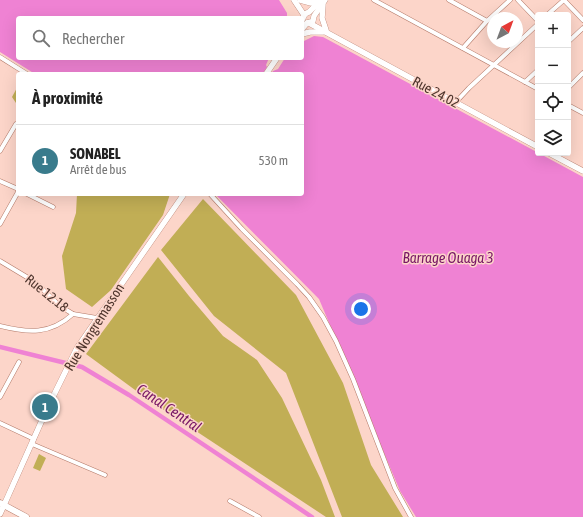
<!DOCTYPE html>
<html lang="fr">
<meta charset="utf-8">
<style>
:root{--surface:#fff;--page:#f2f2f2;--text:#222;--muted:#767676;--line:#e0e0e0;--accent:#397b8c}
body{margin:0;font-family:"Asap Condensed",sans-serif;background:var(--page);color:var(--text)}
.controls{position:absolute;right:12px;top:12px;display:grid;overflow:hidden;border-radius:4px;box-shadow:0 4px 16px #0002}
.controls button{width:36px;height:36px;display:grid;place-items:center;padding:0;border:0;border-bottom:1px solid var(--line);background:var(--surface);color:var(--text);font:20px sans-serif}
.compass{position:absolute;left:487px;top:12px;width:36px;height:36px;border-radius:50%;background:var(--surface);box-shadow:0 4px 16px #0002;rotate:41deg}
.you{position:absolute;left:361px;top:309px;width:14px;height:14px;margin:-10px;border:3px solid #fff;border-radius:50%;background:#1a73e8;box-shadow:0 0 0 6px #1a73e833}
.badge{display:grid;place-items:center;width:26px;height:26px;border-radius:50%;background:var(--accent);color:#fff;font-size:13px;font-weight:700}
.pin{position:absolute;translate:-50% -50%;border:2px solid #fff;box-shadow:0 1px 4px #0006}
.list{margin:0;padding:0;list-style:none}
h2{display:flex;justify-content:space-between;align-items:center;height:52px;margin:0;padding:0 16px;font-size:17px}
h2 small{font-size:13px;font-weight:400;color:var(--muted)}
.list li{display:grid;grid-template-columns:26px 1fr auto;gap:12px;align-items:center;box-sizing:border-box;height:72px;padding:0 16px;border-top:1px solid var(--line)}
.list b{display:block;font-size:15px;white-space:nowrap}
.list p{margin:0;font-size:13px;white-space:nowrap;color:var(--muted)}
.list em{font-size:13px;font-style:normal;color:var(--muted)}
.icon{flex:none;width:22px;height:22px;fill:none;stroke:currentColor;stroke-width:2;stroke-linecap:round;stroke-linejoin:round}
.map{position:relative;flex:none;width:583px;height:517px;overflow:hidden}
.search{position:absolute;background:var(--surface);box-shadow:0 4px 16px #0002;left:16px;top:16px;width:288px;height:44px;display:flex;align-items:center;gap:10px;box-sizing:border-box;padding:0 14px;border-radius:4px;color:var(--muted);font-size:15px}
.panel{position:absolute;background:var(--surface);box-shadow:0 4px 16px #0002;left:16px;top:72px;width:288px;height:124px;border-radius:4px}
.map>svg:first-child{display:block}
.green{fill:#c1ae55}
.water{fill:#ef82d3}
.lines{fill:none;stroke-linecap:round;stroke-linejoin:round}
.canal{stroke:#ef82d3;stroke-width:4.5}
.minor-casing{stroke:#b47a69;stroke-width:5}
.tertiary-casing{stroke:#b47a69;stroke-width:6}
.secondary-casing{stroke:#b47a69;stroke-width:7}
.minor{stroke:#fff;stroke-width:4}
.tertiary{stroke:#fff;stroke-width:5.5}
.secondary{stroke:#fff;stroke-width:6}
.labels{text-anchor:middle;stroke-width:3;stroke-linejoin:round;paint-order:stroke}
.street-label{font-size:14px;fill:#4e352d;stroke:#fcd5c9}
.water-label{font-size:15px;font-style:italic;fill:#781765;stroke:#fcd5c9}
</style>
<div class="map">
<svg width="583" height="517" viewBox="0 0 583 517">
<rect width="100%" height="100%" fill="#fcd5c9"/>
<g class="green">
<path d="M 18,86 L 18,106 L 12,97 Z"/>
<path d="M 77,194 L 170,194 L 163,215 L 111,290 L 92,307 L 66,289 L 62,256 L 76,213 Z"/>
<path d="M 203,199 L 296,295 L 343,383 L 371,465 L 403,517 L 342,517 L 286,373 L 214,316 L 161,250 Z"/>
<path d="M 158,257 L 189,296 L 223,336 L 257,360 L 282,398 L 321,480 L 335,517 L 326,517 L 146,398 L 86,354 Z"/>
<path d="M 39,454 L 46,458 L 40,471 L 33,468 Z"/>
</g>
<g class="water">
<path d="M 0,0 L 279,0 L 287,13 L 287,18 L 18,18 L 18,58 L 269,58 L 266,65 L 267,67 L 263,74 L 35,74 L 0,52 Z"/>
<path d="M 314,36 L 323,37 L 583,177 L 583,517 L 416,517 L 400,491 L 319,299 L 215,194 L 302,194 L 302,74 L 271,74 L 273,71 L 278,69 L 285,58 L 302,58 L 302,42 Z"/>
</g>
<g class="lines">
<path class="canal" d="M 0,347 L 82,367 L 129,395 L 312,517"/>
<defs>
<g id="minor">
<path d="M 374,0 L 538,89"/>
<path d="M 449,0 L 487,21"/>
<path d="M 518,0 L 538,21"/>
<path d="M 564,0 L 583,20"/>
<path d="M 547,15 L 564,0"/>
<path d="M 568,42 L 583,28"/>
<path d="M 463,48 L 487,21 L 510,0"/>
<path d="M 0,57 L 27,74"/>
<path d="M 525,82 L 538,70"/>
<path d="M 568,88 L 583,73"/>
<path d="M 455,103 L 469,88 L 538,24"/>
<path d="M 568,105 L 583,113"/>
<path d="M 0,151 L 16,124"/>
<path d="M 0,181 L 18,189"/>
<path d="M 27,194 L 53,207"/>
<path d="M 210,194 L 242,229 L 297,284 L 309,297 L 323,317 L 336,341 L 353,379 L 395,488 L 411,517"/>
<path d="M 0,224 L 18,192"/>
<path d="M 0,261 L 35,282 L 60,306 L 73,314"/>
<path d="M 0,326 C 28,333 50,335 73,314 L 97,318"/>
<path d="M 0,397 L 19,362"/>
<path d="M 0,423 L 34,439"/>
<path d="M 32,444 L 105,475"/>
<path d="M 230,501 L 259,517"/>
</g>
<g id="tertiary">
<path d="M 294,0 L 304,15"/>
<path d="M 300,0 L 311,3 L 320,1"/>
<path d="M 323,5 L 322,18 L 326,30"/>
<path d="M 302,20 L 305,14 L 309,12 L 321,0"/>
<path d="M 307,23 L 313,21 L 314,16 L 325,0"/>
<path d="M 309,23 L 538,147"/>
<path d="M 302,29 L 307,23"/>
<path d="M 302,34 L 310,32 L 323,32"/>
<path d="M 266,74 L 277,58"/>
<path d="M 549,153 L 583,171"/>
<path d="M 0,514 L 47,409 L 77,348 L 184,194"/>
</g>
<path id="secondary" d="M 0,503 L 26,517"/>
</defs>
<use href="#minor" class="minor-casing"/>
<use href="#tertiary" class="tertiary-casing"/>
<use href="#secondary" class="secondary-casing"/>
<use href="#minor" class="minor"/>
<use href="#tertiary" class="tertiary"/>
<use href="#secondary" class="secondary"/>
</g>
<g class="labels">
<g class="street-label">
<text transform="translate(436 92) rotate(28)" y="5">Rue 24.02</text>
<text transform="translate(47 293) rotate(39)" y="5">Rue 12.18</text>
<text transform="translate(94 327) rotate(-58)" y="5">Rue Nongremasson</text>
</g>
<g class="water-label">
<text x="448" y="263">Barrage Ouaga 3</text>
<text transform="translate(169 408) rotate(34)" y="5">Canal Central</text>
</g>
</g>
</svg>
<div class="controls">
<button>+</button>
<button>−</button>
<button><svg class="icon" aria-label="locate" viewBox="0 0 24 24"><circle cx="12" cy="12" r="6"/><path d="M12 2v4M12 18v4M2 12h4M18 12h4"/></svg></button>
<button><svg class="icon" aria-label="layers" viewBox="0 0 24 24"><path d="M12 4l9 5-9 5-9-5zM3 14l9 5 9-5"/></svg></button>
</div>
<svg class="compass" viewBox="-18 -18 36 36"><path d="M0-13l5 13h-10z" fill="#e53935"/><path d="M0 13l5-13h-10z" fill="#767676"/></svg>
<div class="you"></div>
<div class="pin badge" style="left:45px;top:407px">1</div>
<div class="search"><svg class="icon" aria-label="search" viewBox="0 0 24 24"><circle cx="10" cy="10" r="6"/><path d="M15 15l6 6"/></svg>Rechercher</div>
<section class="panel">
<h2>À proximité<small></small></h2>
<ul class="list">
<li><span class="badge">1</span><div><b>SONABEL</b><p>Arrêt de bus</p></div><em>530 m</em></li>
</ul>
</section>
</div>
